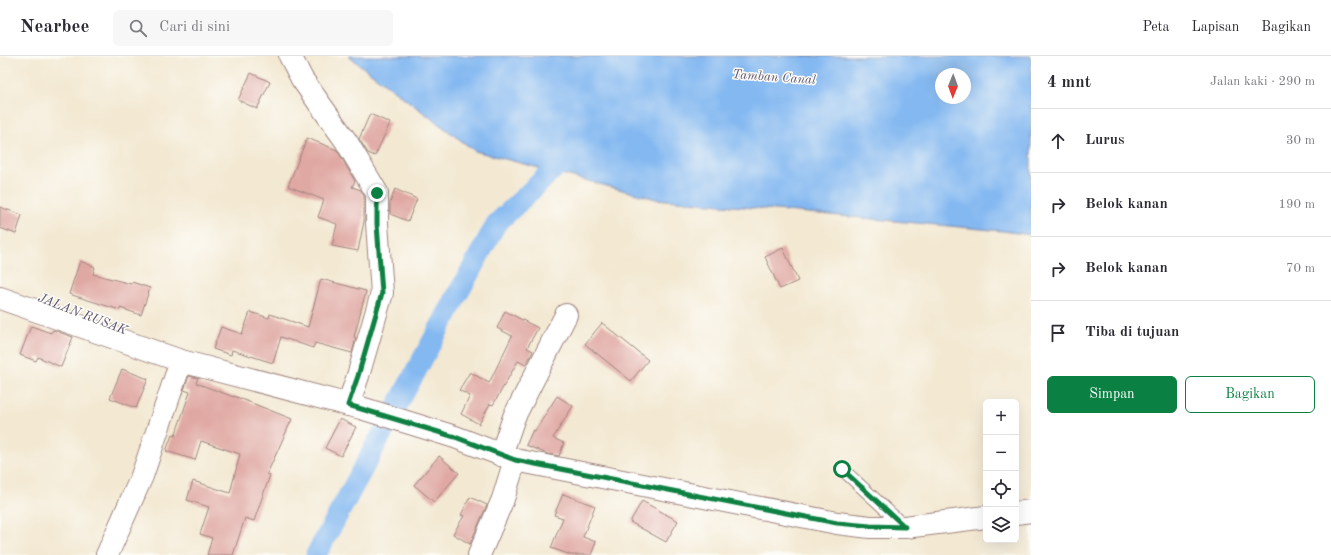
<!DOCTYPE html>
<html lang="id">
<meta charset="utf-8">
<style>
:root{--surface:#fff;--page:#f7f7f7;--text:#2b2b33;--muted:#7c7c81;--line:#e1e1e2;--accent:#0b8043}
body{margin:0;font-family:"Old Standard TT",serif;background:var(--page);color:var(--text)}
.controls{position:absolute;right:12px;bottom:12px;display:grid;overflow:hidden;border-radius:6px;box-shadow:0 4px 16px #0002}
.controls button{width:36px;height:36px;display:grid;place-items:center;padding:0;border:0;border-bottom:1px solid var(--line);background:var(--surface);color:var(--text);font:20px sans-serif}
.compass{position:absolute;left:935px;top:12px;width:36px;height:36px;border-radius:50%;background:var(--surface);box-shadow:0 4px 16px #0002;rotate:181deg}
.stop{position:absolute;width:12px;height:12px;margin:-9px;border:3px solid #0b8043;border-radius:50%;background:#fff}
.stop.end{background:#0b8043;border-color:#fff;box-shadow:0 1px 4px #0008}
.list{margin:0;padding:0;list-style:none}
h2{display:flex;justify-content:space-between;align-items:center;height:52px;margin:0;padding:0 16px;font-size:17px}
h2 small{font-size:13px;font-weight:400;color:var(--muted)}
.list li{display:grid;grid-template-columns:26px 1fr auto;gap:12px;align-items:center;box-sizing:border-box;height:64px;padding:0 16px;border-top:1px solid var(--line)}
.list b{display:block;font-size:15px;white-space:nowrap}
.list em{font-size:13px;font-style:normal;color:var(--muted)}
.actions{display:flex;gap:8px;padding:12px 16px}
.actions a{flex:1;padding:9px 0;border:1px solid var(--accent);border-radius:6px;text-align:center;font-size:14px;color:var(--accent)}
.actions .main{background:var(--accent);color:#fff}
.icon{flex:none;width:22px;height:22px;fill:none;stroke:currentColor;stroke-width:2;stroke-linecap:round;stroke-linejoin:round}
.map{position:relative;flex:none;width:1031px;height:499px;overflow:hidden}
header{display:flex;align-items:center;gap:24px;box-sizing:border-box;height:56px;padding:0 20px;background:var(--surface);border-bottom:1px solid var(--line)}
header strong{font-size:19px}
nav{display:flex;gap:22px;margin-inline-start:auto;font-size:14px}
.search{width:280px;height:36px;background:var(--page);display:flex;align-items:center;gap:10px;box-sizing:border-box;padding:0 14px;border-radius:6px;color:var(--muted);font-size:15px}
main{display:flex}
aside{flex:1;background:var(--surface)}
.map>svg:first-child{display:block}
.water{fill:#83b8f1;stroke:#666c8e;fill-rule:evenodd}
.lines{fill:none;stroke-linecap:round;stroke-linejoin:round}
.canal{stroke:#83b8f1;stroke-width:21}
.building{fill:#e0a8a3}
.service-casing{stroke:#9e847e;stroke-width:14}
.minor-casing{stroke:#9e847e;stroke-width:24}
.tertiary-casing{stroke:#9e847e;stroke-width:24}
.service{stroke:#fff;stroke-width:12}
.minor{stroke:#fff;stroke-width:22}
.tertiary{stroke:#fff;stroke-width:22}
.route{stroke:#0b8043;stroke-width:5}
.labels{text-anchor:middle;stroke-width:3;stroke-linejoin:round;paint-order:stroke}
.water-label{font-size:13px;font-style:italic;fill:#5e5570;stroke:#fdfcf7}
</style>
<header>
<strong>Nearbee</strong>
<div class="search"><svg class="icon" aria-label="search" viewBox="0 0 24 24"><circle cx="10" cy="10" r="6"/><path d="M15 15l6 6"/></svg>Cari di sini</div>
<nav><a>Peta</a><a>Lapisan</a><a>Bagikan</a></nav>
</header>
<main>
<div class="map">
<svg width="1031" height="499" viewBox="0 0 1031 499">
<rect width="100%" height="100%" fill="#fdfcf7"/>
<filter id="ink" filterUnits="userSpaceOnUse"><feTurbulence type="fractalNoise" baseFrequency=".025" numOctaves="2"/><feDisplacementMap in="SourceGraphic" scale="8" xChannelSelector="R" yChannelSelector="G"/><feConvolveMatrix kernelMatrix="1 2 1 2 8 2 1 2 1" color-interpolation-filters="sRGB"/></filter>
<filter id="wash" filterUnits="userSpaceOnUse"><feTurbulence type="fractalNoise" baseFrequency=".012" numOctaves="4" result="noise"/><feDisplacementMap in="SourceGraphic" scale="16" xChannelSelector="R" yChannelSelector="G"/><feGaussianBlur stdDeviation="0.9" result="paint"/><feColorMatrix in="noise" values="0 0 0 0 0 0 0 0 0 0 0 0 0 0 0 0 0 1.4 0 .05"/><feComposite in="paint" operator="in"/></filter>
<g filter="url(#wash)">
<rect width="100%" height="100%" fill="#f3e8d1"/>
<path class="water" d="M 348,0 L 1031,0 L 1031,179 L 1003,175 L 656,143 L 475,95 ZM 941,18 L 965,18 L 965,42 L 941,42 Z"/>
<g class="lines">
<path class="canal" d="M 316,499 L 496,168 L 572,96"/>
</g>
<g id="blocks">
<g class="building">
<path d="M 251,17 L 270,26 L 257,53 L 238,44 Z"/>
<path d="M 370,58 L 390,67 L 375,100 L 368,97 L 359,83 Z"/>
<path d="M 307,82 L 337,94 L 355,125 L 352,131 L 361,134 L 364,140 L 364,165 L 358,195 L 332,190 L 337,168 L 318,161 L 324,144 L 288,130 Z"/>
<path d="M 395,133 L 417,143 L 408,165 L 390,158 L 390,147 Z"/>
<path d="M 0,151 L 22,159 L 16,178 L 0,172 Z"/>
<path d="M 783,192 L 798,225 L 780,233 L 765,201 Z"/>
<path d="M 80,205 L 95,211 L 93,218 L 131,228 L 132,226 L 150,232 L 141,259 L 120,252 L 120,254 L 107,250 L 69,238 Z"/>
<path d="M 321,223 L 366,235 L 354,281 L 356,282 L 352,297 L 315,287 L 313,292 L 281,281 L 273,307 L 232,294 L 231,299 L 213,293 L 221,271 L 242,278 L 250,256 L 269,262 L 270,258 L 308,271 Z"/>
<path d="M 505,255 L 538,272 L 527,292 L 533,295 L 526,309 L 518,305 L 493,349 L 490,348 L 479,368 L 461,358 L 470,340 L 459,334 L 470,316 L 489,327 L 512,280 L 497,272 Z"/>
<path d="M 602,267 L 648,304 L 631,325 L 585,288 Z"/>
<path d="M 31,270 L 51,277 L 53,274 L 73,281 L 61,311 L 38,301 L 36,305 L 20,299 Z"/>
<path d="M 122,313 L 148,323 L 136,352 L 110,342 Z"/>
<path d="M 189,320 L 198,322 L 196,327 L 234,341 L 234,340 L 292,363 L 267,418 L 270,419 L 254,465 L 245,462 L 233,499 L 207,499 L 212,482 L 200,478 L 209,451 L 187,444 L 193,425 L 230,437 L 240,398 L 201,385 L 195,404 L 166,395 L 172,379 L 175,380 L 190,336 L 184,334 Z"/>
<path d="M 557,340 L 573,350 L 553,382 L 564,387 L 559,400 L 547,398 L 526,389 L 533,374 L 535,375 Z"/>
<path d="M 340,363 L 356,371 L 341,400 L 325,392 Z"/>
<path d="M 439,400 L 459,417 L 434,446 L 414,429 Z"/>
<path d="M 563,438 L 595,450 L 583,481 L 596,486 L 591,499 L 571,499 L 551,492 L 563,462 L 554,459 Z"/>
<path d="M 470,441 L 487,449 L 470,488 L 453,478 L 464,460 L 461,459 Z"/>
<path d="M 642,445 L 678,465 L 666,486 L 630,466 Z"/>
</g>
</g>
</g>
<g filter="url(#ink)">
<use href="#blocks" fill-opacity="0" stroke="#9e847e" stroke-width="1"/>
<g class="lines">
<defs>
<path id="service" d="M 842,413 L 904,470"/>
<g id="minor">
<path d="M 290,0 L 302,23 L 346,85 L 377,137 L 377,167 L 382,237 L 358,320 L 348,349"/>
<path d="M 501,399 L 514,361 L 566,259"/>
<path d="M 107,499 L 142,420 L 181,305"/>
<path d="M 479,499 L 503,443 L 515,404"/>
</g>
<g id="tertiary">
<path d="M 0,242 L 181,305 L 361,352 L 455,381 L 515,404 L 837,467 L 870,471 L 905,471 L 986,461"/>
<path d="M 1016,457 L 1031,455"/>
</g>
</defs>
<use href="#service" class="service-casing"/>
<use href="#minor" class="minor-casing"/>
<use href="#tertiary" class="tertiary-casing"/>
<use href="#service" class="service"/>
<use href="#minor" class="minor"/>
<use href="#tertiary" class="tertiary"/>
</g>
</g>
<g class="lines" filter="url(#ink)">
<path class="route" d="M 377,137 L 377,168 L 382,237 L 358,320 L 348,349 L 455,381 L 515,404 L 837,467 L 870,470 L 905,471 L 842,413"/>
</g>
<g class="labels">
<g class="water-label">
<text transform="translate(774 20) rotate(4)" y="5">Tamban Canal</text>
<text transform="translate(83 257) rotate(21)" y="5">JALAN RUSAK</text>
</g>
</g>
</svg>
<div class="controls">
<button>+</button>
<button>−</button>
<button><svg class="icon" aria-label="locate" viewBox="0 0 24 24"><circle cx="12" cy="12" r="6"/><path d="M12 2v4M12 18v4M2 12h4M18 12h4"/></svg></button>
<button><svg class="icon" aria-label="layers" viewBox="0 0 24 24"><path d="M12 4l9 5-9 5-9-5zM3 14l9 5 9-5"/></svg></button>
</div>
<svg class="compass" viewBox="-18 -18 36 36"><path d="M0-13l5 13h-10z" fill="#e53935"/><path d="M0 13l5-13h-10z" fill="#7c7c81"/></svg>
<div class="stop" style="left:842px;top:413px"></div>
<div class="stop end" style="left:377px;top:137px"></div>
</div>
<aside>
<h2>4 mnt<small>Jalan kaki · 290 m</small></h2>
<ul class="list">
<li><svg class="icon" aria-label="ahead" viewBox="0 0 24 24"><path d="M12 20V5M6 11l6-6 6 6"/></svg><div><b>Lurus</b></div><em>30 m</em></li>
<li><svg class="icon" aria-label="right" viewBox="0 0 24 24"><path d="M7 20v-9h11M14 6l5 5-5 5"/></svg><div><b>Belok kanan</b></div><em>190 m</em></li>
<li><svg class="icon" aria-label="right" viewBox="0 0 24 24"><path d="M7 20v-9h11M14 6l5 5-5 5"/></svg><div><b>Belok kanan</b></div><em>70 m</em></li>
<li><svg class="icon" aria-label="arrive" viewBox="0 0 24 24"><path d="M6 21V4h12l-3 4 3 4H6"/></svg><div><b>Tiba di tujuan</b></div></li>
</ul>
<div class="actions"><a class="main">Simpan</a><a>Bagikan</a></div>
</aside>
</main>
